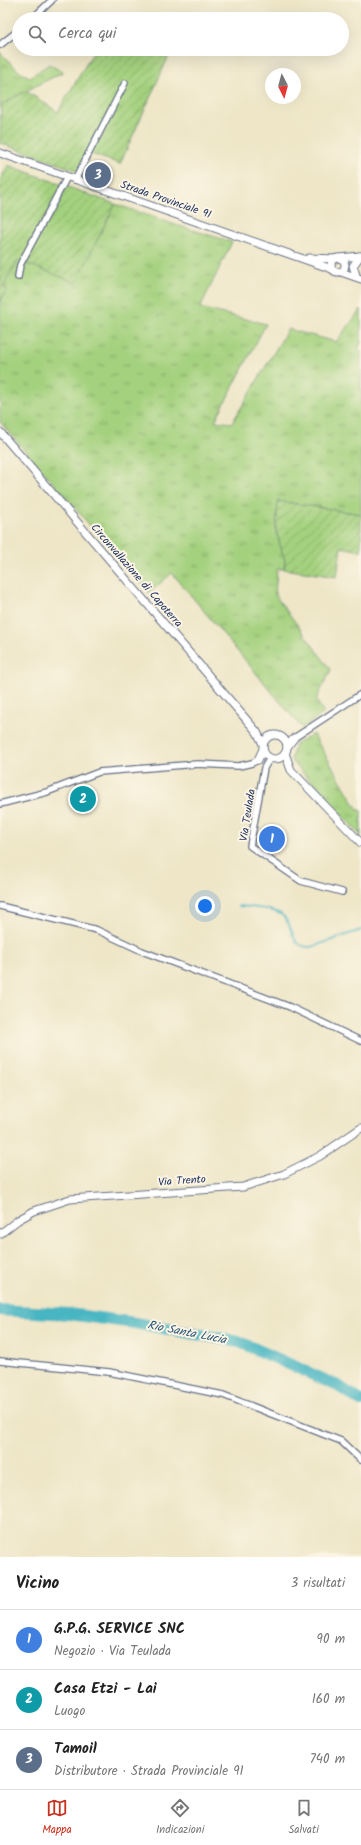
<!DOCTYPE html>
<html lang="it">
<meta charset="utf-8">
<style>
:root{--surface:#fff;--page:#f2f2f2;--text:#222;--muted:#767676;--line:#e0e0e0;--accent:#c8321e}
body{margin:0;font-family:Kalam,sans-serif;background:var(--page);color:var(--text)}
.compass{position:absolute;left:265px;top:68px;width:36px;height:36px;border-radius:50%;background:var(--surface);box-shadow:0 4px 16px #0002;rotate:174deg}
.you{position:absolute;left:205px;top:906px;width:14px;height:14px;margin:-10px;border:3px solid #fff;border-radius:50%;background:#1a73e8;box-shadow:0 0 0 6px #1a73e833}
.badge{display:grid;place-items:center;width:26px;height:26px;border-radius:50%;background:var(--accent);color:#fff;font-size:13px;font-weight:700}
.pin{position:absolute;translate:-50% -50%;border:2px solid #fff;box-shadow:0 1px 4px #0006}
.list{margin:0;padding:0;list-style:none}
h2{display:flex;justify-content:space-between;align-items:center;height:52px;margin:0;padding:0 16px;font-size:17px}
h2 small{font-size:13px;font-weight:400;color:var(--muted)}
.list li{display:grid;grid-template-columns:26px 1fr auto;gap:12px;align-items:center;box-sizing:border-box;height:60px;padding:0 16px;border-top:1px solid var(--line)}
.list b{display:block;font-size:15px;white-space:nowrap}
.list p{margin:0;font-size:13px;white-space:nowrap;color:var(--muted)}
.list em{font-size:13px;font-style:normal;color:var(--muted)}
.icon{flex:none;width:22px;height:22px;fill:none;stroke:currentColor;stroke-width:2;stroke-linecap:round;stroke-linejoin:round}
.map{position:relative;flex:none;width:361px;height:1557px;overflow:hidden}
.search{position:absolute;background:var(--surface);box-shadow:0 4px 16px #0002;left:12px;right:12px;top:12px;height:44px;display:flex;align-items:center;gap:10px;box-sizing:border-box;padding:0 14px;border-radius:22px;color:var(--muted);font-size:15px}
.sheet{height:232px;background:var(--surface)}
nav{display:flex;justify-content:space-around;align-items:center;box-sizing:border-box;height:56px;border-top:1px solid var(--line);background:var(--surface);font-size:11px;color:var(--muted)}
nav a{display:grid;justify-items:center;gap:2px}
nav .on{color:var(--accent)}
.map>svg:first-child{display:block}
.grass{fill:url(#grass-tufts);stroke:#60806e}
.garden{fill:url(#garden-furrows);stroke:#60806e}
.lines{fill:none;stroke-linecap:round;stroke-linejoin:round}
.stream{stroke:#47b5c2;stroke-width:2}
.river{stroke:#47b5c2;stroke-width:12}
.minor-casing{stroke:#656f83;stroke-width:8}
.tertiary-casing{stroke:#656f83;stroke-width:9}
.minor{stroke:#fff;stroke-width:5.5}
.tertiary{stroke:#fff;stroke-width:7}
.labels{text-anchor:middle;stroke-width:4;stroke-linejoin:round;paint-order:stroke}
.street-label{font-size:11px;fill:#1b2f5e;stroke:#fcf5e5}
.water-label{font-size:12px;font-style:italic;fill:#28577c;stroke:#fcf5e5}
</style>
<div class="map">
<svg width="361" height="1557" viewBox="0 0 361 1557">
<defs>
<pattern id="grass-tufts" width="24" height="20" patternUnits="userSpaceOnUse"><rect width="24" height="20" fill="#a4d17e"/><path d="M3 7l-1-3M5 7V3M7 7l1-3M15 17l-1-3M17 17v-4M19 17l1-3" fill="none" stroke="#85aa6a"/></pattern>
<pattern id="garden-furrows" width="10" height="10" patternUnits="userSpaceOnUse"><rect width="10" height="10" fill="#a4d17e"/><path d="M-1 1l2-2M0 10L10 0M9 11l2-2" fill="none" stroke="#85aa6a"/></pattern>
</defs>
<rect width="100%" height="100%" fill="#fcf5e5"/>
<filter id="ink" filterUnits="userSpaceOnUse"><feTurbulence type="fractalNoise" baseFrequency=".025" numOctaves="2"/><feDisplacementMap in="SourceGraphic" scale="8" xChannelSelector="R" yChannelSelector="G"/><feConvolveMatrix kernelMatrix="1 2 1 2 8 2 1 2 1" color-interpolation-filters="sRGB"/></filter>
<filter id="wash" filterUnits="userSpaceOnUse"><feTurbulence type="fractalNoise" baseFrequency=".012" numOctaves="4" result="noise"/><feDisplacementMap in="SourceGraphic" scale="16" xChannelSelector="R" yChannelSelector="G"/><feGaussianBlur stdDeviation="0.9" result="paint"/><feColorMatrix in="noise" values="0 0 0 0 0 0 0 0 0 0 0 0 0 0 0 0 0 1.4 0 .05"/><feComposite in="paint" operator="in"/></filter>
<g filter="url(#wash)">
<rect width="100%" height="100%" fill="#eee6c7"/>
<g class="grass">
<path d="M 0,52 L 21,73 L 30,77 L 49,64 L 63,72 L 26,91 L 0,107 Z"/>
<path d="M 115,204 L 173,224 L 232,242 L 200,308 L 266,324 L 215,421 L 232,423 L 288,329 L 336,342 L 361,309 L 361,342 L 358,350 L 361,351 L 361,514 L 278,501 L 276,531 L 285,561 L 284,569 L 277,569 L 275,595 L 331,670 L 316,700 L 324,713 L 302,728 L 172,573 L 149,593 L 0,422 L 0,302 L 7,289 L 3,287 L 18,259 L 76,282 Z"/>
<path d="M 313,734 L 358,810 L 361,810 L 361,836 L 291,760 L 295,744 Z"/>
</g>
<g class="garden">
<path d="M 95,49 L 172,49 L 120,164 L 91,154 L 81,172 L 0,143 L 1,105 L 26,91 L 58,112 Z"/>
<path d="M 8,165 L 115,204 L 76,283 L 18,260 L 3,286 L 7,289 L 0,302 L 0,180 Z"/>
<path d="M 278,501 L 361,514 L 361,551 L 341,547 L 337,577 L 284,569 L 285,561 L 276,531 Z"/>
</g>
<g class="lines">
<path class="stream" d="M 239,906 C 250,907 274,908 282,915 C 296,926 288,948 311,947 L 361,930"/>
<path class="river" d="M 0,1310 L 69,1314 L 135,1323 L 240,1342 L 338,1386 L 361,1401"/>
</g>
</g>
<g filter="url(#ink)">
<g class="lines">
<defs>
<g id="minor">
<path d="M 32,19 L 52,0"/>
<path d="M 0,45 L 19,30"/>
<path d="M 75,180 L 125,83"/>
<path d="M 18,277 L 20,265 L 67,177"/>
<path d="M 294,738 L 361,694"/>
<path d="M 270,758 L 264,768 L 250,846 L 301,881 L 342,892"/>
<path d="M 0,804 L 47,792 L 99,772 L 197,764 L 239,766 L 252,763 L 258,760"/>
<path d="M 0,906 L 97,930 L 142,951 L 290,1007 L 361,1041"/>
<path d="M 0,1361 L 109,1372 L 223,1395 L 341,1441 L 361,1460"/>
</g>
<g id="tertiary">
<path d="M 0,153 L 332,269"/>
<circle cx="338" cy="265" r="7"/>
<path d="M 309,258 L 335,259"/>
<path d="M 339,258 L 360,256"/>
<path d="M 341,272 L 361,279"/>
<path d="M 356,275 L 353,266 L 360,256"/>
<path d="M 0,432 L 257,732 L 263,744"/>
<circle cx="275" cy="747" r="12"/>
<path d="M 287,747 L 294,738"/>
<path d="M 285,753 L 291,770 L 361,843"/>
<path d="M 258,760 L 263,749"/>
<path d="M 0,1234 L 18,1220 L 34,1211 L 70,1199 L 243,1187 L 284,1174 L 320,1156 L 361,1128"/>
</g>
</defs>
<use href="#minor" class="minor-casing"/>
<use href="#tertiary" class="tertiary-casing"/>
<use href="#minor" class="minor"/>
<use href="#tertiary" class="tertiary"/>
</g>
</g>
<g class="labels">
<g class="street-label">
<text transform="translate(166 199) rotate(19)" y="4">Strada Provinciale 91</text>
<text transform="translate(137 575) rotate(49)" y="4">Circonvallazione di Capoterra</text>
<text transform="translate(247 815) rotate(-81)" y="4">Via Teulada</text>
<text transform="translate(182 1180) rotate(-4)" y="4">Via Trento</text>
</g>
<g class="water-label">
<text transform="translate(187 1332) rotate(11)" y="4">Rio Santa Lucia</text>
</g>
</g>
</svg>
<svg class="compass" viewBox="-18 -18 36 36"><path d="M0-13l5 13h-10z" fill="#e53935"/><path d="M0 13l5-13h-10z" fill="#767676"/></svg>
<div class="you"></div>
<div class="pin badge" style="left:272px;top:839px;background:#3f7fe0">1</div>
<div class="pin badge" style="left:83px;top:799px;background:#0f9aa8">2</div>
<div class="pin badge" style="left:98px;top:175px;background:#5c6f8a">3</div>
<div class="search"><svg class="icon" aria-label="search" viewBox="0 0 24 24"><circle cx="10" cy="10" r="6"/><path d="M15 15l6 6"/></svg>Cerca qui</div>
</div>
<section class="sheet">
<h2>Vicino<small>3 risultati</small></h2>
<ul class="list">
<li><span class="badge" style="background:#3f7fe0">1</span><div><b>G.P.G. SERVICE SNC</b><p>Negozio · Via Teulada</p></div><em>90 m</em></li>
<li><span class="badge" style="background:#0f9aa8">2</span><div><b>Casa Etzi - Lai</b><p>Luogo</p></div><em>160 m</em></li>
<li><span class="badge" style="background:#5c6f8a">3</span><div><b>Tamoil</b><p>Distributore · Strada Provinciale 91</p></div><em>740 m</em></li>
</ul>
</section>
<nav>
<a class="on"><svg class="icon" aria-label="map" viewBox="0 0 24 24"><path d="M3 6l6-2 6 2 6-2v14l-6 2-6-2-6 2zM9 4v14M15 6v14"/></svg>Mappa</a>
<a><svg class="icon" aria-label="directions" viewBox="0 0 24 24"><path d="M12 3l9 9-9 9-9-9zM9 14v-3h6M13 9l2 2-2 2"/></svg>Indicazioni</a>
<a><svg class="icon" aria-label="saved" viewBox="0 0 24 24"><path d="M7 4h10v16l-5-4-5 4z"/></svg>Salvati</a>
</nav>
